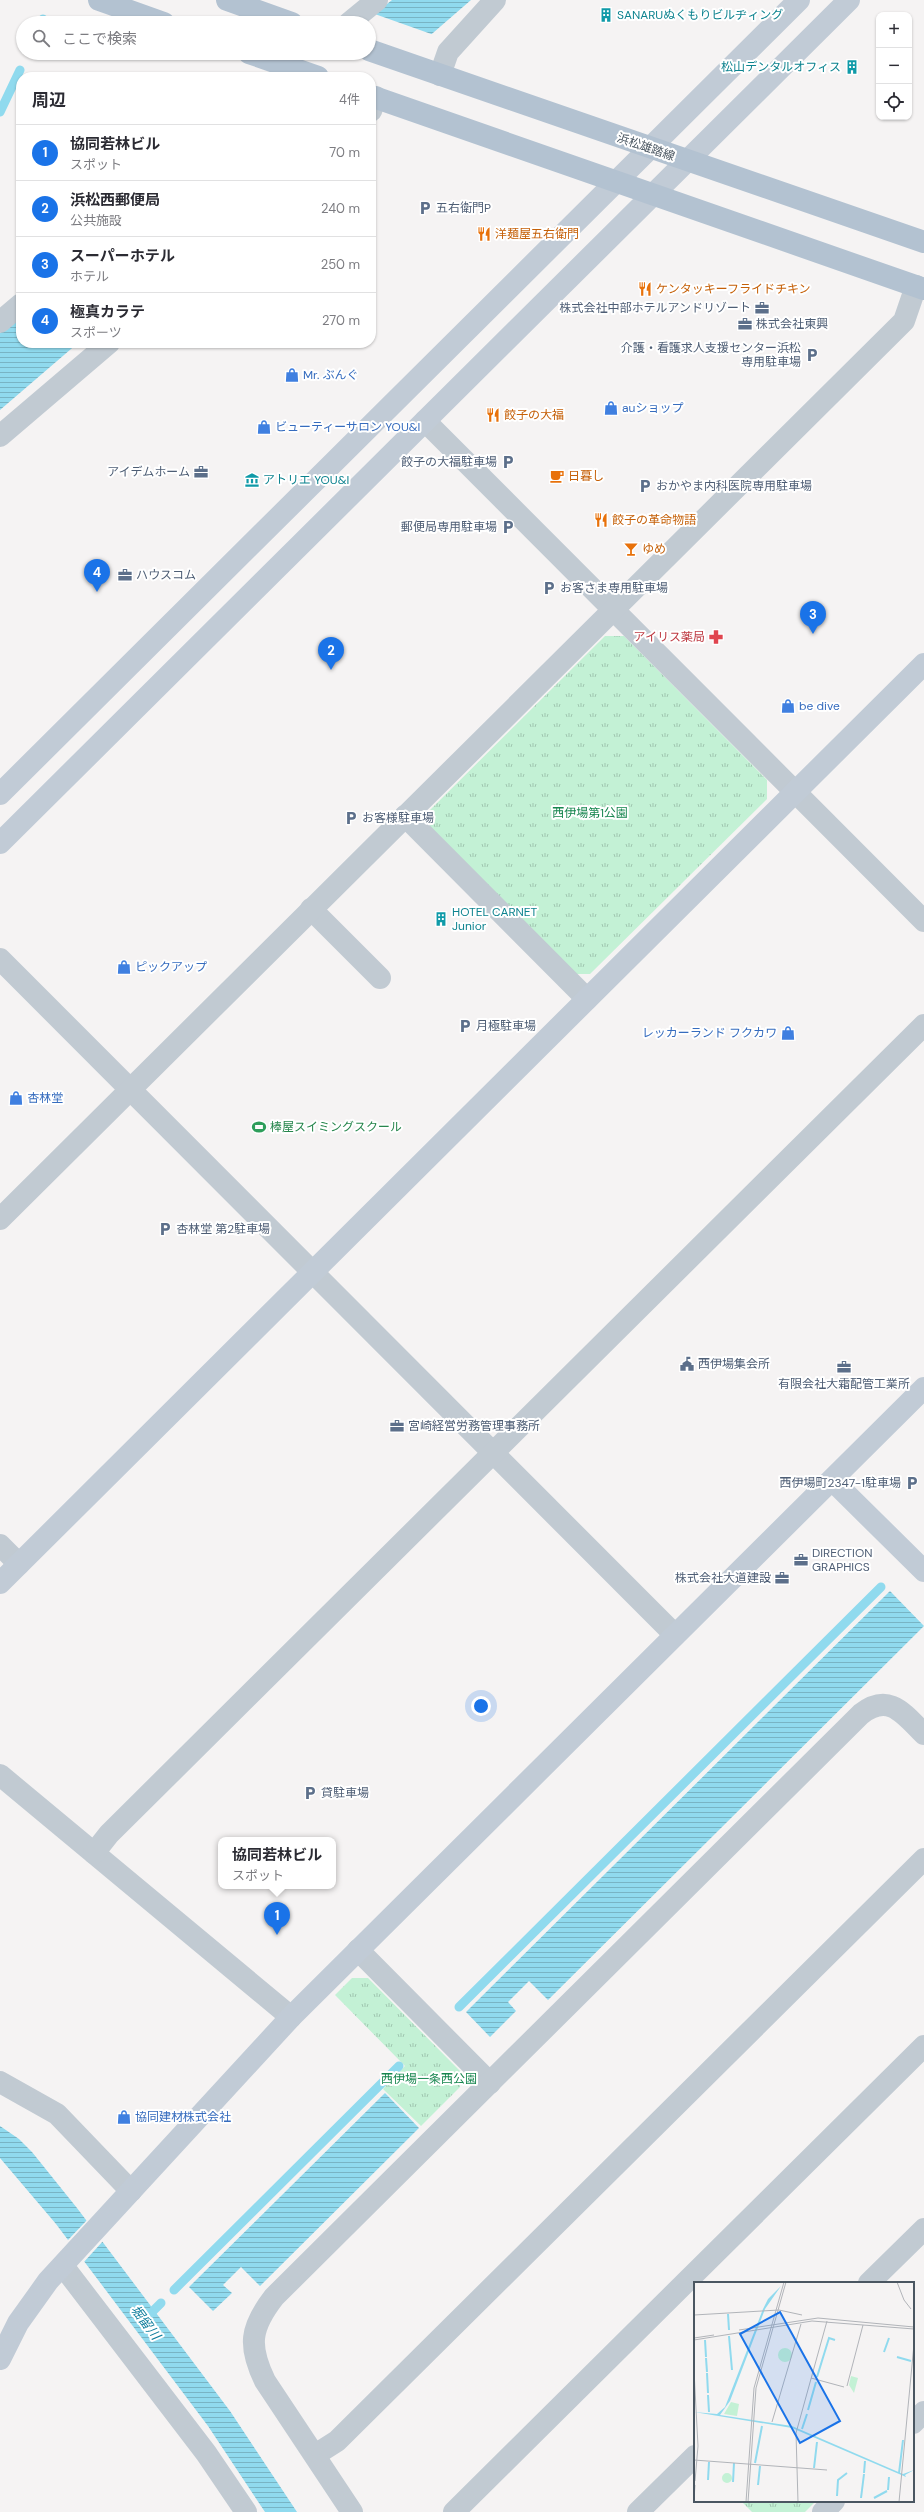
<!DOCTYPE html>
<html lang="ja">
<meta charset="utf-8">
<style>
:root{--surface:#fff;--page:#f7f7f7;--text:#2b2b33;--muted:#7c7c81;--line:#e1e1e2;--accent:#1a73e8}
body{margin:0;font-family:"DM Sans","Noto Sans JP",sans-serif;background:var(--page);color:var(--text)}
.controls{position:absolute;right:12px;top:12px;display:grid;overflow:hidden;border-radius:8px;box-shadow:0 1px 3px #0004}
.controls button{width:36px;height:36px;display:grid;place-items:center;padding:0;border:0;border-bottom:1px solid var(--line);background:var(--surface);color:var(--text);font:20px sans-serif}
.you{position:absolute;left:481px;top:1706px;width:14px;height:14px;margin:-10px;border:3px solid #fff;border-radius:50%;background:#1a73e8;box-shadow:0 0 0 6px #1a73e833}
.badge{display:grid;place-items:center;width:26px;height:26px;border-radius:50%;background:var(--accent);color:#fff;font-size:13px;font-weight:700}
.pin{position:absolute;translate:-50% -33px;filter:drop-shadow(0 1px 2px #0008)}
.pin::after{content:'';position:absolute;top:21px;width:14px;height:12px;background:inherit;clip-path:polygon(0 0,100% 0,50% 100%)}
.popup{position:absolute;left:218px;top:1837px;width:118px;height:52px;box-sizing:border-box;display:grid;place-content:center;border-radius:8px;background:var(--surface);filter:drop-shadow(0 1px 3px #0005);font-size:13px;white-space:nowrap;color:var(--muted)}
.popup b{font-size:15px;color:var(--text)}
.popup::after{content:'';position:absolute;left:50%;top:100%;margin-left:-8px;border:8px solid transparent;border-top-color:var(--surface)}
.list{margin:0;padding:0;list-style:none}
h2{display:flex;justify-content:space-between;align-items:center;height:52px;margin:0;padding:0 16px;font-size:17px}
h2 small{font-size:13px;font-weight:400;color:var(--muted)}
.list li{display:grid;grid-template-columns:26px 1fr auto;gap:12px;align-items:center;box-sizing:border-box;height:56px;padding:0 16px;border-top:1px solid var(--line)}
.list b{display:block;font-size:15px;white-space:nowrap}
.list p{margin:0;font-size:13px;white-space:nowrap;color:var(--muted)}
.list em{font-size:13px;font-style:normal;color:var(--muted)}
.icon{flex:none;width:22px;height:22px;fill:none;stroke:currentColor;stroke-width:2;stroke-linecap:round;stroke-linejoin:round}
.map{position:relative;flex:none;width:924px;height:2512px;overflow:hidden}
.search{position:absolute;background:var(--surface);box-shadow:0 1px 3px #0004;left:16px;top:16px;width:360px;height:44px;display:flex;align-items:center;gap:10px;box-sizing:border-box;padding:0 14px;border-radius:22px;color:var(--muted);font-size:15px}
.panel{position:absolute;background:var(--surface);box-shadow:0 1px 3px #0004;left:16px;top:72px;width:360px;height:276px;border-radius:16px}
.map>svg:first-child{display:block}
.park{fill:url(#park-tufts)}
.water{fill:url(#water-rules)}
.pier{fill:#f5f3f3}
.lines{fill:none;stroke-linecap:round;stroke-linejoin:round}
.stream{stroke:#90daee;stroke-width:9}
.street{stroke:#c1cad2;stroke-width:22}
.secondary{stroke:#c1cbd6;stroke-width:22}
.primary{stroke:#b3c2d1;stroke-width:22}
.labels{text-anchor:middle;stroke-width:4;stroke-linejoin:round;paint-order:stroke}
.culture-label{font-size:12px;fill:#0d838f;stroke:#fff;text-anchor:start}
.street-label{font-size:12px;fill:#4a5661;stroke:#fff}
.service-label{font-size:12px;fill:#4e5e75;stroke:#fff;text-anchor:start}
.food-label{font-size:12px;fill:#c56008;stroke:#fff;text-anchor:start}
.shop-label{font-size:12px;fill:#366cbe;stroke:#fff;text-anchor:start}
.health-label{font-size:12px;fill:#be3a42;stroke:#fff;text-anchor:end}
.park-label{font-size:12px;fill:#17864f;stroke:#fff}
.leisure-label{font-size:12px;fill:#27864d;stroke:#fff;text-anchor:start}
.water-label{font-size:13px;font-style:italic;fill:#0c7c9b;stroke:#fff}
.inset-river{fill:none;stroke:#90daee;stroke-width:2}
.inset-road{fill:none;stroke:#b1b4b9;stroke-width:1}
.view{fill:#1a73e8;fill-opacity:0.15;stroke:#1a73e8;stroke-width:2}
.inset-edge{fill:none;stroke:#4a5661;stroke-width:2}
</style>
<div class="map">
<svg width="924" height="2512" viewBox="0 0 924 2512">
<defs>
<pattern id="park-tufts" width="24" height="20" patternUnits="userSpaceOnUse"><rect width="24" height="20" fill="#c3f1d5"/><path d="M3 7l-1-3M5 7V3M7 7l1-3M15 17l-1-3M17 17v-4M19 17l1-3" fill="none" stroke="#a0c6b0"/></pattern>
<pattern id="water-rules" width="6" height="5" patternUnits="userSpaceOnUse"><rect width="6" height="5" fill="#90daee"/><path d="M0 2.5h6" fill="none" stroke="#78b4c4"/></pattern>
</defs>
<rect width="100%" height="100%" fill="#f5f3f3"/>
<g class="park">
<path d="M 605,636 L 624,636 L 767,780 L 767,799 L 590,974 L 571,974 L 429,831 L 428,812 Z"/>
<path d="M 352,1978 L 368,1978 L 460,2071 L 460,2087 L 421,2126 L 383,2089 L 405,2066 L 335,1995 Z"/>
<path d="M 741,2501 L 816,2501 L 805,2512 L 752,2512 Z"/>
</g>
<g class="water">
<path d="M 392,0 L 471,0 L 411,52 L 371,77 L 369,23 L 363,23 Z"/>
<path d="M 21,315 L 21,343 L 78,343 L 0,410 L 0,333 Z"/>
<path d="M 890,1591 L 924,1626 L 548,2000 L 529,1981 L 508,2002 L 516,2011 L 490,2037 L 466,2012 Z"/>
<path d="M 385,2093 L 419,2128 L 260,2286 L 241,2267 L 223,2285 L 232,2293 L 213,2311 L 189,2287 Z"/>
<path d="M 0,2126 L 19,2139 L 32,2152 L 77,2208 L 230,2411 L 297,2512 L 265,2512 L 208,2426 L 56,2224 L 0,2158 Z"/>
</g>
<g class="pier">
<path d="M 372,13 L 434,35 L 371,90 L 371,77 L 295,77 L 323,53 L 369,53 L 369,23 L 361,23 Z"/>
<path d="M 88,2219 L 104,2240 L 83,2263 L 67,2241 Z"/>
</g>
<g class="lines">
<g class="stream">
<path d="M 41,23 L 43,19"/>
<path d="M 0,112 L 20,70"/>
<path d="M 459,2007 L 881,1587"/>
<path d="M 174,2290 L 399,2066"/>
<path d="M 145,2319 L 161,2303"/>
</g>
<g class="street">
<path d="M 349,23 L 377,0"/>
<path d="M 440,75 L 448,52 L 495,0"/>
<path d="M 371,111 L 376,97"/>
<path d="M 0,322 L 21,304"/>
<path d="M 425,421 L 924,921"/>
<path d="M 0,436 L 109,343"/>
<path d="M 405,816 L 587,999"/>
<path d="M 311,909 L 380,978"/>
<path d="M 0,959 L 675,1635"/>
<path d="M 0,1219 L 904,321 L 916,286"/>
<path d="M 0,1545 L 19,1564"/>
<path d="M 0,1775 L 291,2017"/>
<path d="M 94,1853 L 109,1834 L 924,1025"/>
<path d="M 358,1950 L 490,2083"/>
<path d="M 0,2082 L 57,2114 L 131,2191"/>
<path d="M 63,2266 L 206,2453 L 246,2512"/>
<path d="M 869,2283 L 924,2229"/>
<path d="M 913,2423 L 924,2412"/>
<path d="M 315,2455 L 337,2441 L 924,1859"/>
<path d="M 352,2512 L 265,2381 C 248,2346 250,2328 274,2297 L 861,1714 C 889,1692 904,1714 924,1734"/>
<path d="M 454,2512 L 924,2046"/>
<path d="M 638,2512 L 695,2456"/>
<path d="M 823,2512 L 834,2501"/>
</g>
<g class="secondary">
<path d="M 0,794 L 799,0"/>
<path d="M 0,843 L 849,0"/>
<path d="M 832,1480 L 924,1571"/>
<path d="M 0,1583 L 924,664"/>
<path d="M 0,2359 L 18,2323 L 48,2281 L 291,2017 L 924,1388"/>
</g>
<g class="primary">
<path d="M 99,0 L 164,23"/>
<path d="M 227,0 L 292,23"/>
<path d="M 369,50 L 924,242"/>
<path d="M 249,53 L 318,77"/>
<path d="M 371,96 L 924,289"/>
</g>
</g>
<defs>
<symbol id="building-bare" viewBox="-9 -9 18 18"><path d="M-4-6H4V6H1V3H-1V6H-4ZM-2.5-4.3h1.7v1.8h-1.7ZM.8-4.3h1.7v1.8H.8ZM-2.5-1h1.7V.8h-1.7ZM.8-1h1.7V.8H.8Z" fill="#0f9aa8" stroke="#fff" stroke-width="2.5" paint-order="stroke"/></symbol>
<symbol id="parking-bare" viewBox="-9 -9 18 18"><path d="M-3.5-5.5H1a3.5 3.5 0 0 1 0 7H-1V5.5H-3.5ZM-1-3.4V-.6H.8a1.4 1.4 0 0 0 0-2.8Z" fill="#5c6f8a" stroke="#fff" stroke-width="2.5" paint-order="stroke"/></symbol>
<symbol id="restaurant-bare" viewBox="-9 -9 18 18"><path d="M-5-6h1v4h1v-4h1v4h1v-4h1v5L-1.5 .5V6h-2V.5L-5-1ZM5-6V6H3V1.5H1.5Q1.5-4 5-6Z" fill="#e8710a" stroke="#fff" stroke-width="2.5" paint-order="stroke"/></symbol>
<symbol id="office-bare" viewBox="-9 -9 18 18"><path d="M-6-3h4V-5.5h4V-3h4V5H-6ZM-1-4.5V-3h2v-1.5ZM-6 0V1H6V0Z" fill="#5c6f8a" stroke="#fff" stroke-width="2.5" paint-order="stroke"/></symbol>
<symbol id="shop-bare" viewBox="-9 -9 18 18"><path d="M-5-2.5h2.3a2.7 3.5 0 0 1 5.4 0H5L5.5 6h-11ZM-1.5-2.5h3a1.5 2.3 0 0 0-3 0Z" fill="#3f7fe0" stroke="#fff" stroke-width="2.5" paint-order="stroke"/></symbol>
<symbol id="cafe-bare" viewBox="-9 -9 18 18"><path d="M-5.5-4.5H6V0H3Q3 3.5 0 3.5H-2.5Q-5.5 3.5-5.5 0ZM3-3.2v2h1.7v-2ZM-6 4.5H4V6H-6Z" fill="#e8710a" stroke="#fff" stroke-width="2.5" paint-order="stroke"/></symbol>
<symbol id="museum-bare" viewBox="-9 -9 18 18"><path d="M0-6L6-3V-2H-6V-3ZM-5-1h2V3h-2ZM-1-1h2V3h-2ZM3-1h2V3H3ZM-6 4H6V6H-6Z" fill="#0f9aa8" stroke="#fff" stroke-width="2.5" paint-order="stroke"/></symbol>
<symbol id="bar-bare" viewBox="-9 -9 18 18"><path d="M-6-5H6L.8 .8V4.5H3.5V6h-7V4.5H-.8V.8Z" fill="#e8710a" stroke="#fff" stroke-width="2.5" paint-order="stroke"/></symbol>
<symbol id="pharmacy-bare" viewBox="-9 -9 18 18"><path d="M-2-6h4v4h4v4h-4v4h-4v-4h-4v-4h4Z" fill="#e0444e" stroke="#fff" stroke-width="2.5" paint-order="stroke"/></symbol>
<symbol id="stadium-bare" viewBox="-9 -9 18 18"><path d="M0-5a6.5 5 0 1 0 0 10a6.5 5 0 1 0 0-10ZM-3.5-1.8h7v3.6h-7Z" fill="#2e9e5b" stroke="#fff" stroke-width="2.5" paint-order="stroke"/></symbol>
<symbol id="civic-bare" viewBox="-9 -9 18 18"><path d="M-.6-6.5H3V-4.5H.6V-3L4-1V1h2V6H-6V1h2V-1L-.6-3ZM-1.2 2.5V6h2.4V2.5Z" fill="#5c6f8a" stroke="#fff" stroke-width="2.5" paint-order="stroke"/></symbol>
</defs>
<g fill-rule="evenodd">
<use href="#building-bare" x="596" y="5" width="20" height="20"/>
<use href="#building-bare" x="842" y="57" width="20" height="20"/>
<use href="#parking-bare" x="415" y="198" width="20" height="20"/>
<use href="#restaurant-bare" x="474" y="224" width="20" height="20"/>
<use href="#restaurant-bare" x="635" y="279" width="20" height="20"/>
<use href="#office-bare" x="752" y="298" width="20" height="20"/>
<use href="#office-bare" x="735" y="314" width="20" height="20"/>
<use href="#parking-bare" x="802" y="345" width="20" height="20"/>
<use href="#shop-bare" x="282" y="365" width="20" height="20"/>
<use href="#shop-bare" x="601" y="398" width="20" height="20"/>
<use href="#restaurant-bare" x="483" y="405" width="20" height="20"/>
<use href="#shop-bare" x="254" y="417" width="20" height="20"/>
<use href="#parking-bare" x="498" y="452" width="20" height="20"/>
<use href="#office-bare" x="191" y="462" width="20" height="20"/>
<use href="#cafe-bare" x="547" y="466" width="20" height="20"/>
<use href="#museum-bare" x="242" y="470" width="20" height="20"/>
<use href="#parking-bare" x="635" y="476" width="20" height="20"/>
<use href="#restaurant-bare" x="591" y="510" width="20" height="20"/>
<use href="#parking-bare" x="498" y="517" width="20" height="20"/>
<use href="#bar-bare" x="621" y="539" width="20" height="20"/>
<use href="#office-bare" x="115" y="565" width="20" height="20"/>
<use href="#parking-bare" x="539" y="578" width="20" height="20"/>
<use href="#pharmacy-bare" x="706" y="627" width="20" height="20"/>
<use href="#shop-bare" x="778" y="696" width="20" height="20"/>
<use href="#parking-bare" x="341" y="808" width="20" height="20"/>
<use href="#building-bare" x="431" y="909" width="20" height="20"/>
<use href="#shop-bare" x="114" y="957" width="20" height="20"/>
<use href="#parking-bare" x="455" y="1016" width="20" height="20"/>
<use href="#shop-bare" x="778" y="1023" width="20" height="20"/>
<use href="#shop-bare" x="6" y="1088" width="20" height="20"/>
<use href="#stadium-bare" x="249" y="1117" width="20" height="20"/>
<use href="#parking-bare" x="155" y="1219" width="20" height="20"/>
<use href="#civic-bare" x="677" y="1354" width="20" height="20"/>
<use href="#office-bare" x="834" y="1357" width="20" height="20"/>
<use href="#office-bare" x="387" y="1416" width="20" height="20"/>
<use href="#parking-bare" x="902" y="1473" width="20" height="20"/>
<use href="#office-bare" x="791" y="1550" width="20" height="20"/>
<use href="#office-bare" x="772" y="1568" width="20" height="20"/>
<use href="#parking-bare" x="300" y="1783" width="20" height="20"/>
<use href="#shop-bare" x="114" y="2107" width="20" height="20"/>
</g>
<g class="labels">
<g class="culture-label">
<text x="617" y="19">SANARUぬくもりビルヂィング</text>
<text x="841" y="71" text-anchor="end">松山デンタルオフィス</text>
<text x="263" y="484">アトリエ YOU&amp;I</text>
<text x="452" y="916">HOTEL CARNET<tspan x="452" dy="14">Junior</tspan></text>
</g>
<g class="street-label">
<text transform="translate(646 147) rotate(19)" y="4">浜松雄踏線</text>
</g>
<g class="service-label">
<text x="436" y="212">五右衛門P</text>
<text x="751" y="312" text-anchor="end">株式会社中部ホテルアンドリゾート</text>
<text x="756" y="328">株式会社東興</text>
<text x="801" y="352" text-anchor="end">介護・看護求人支援センター浜松<tspan x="801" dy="14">専用駐車場</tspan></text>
<text x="497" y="466" text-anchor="end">餃子の大福駐車場</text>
<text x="190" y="476" text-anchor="end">アイデムホーム</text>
<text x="656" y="490">おかやま内科医院専用駐車場</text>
<text x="497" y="531" text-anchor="end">郵便局専用駐車場</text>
<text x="136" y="579">ハウスコム</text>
<text x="560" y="592">お客さま専用駐車場</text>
<text x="362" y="822">お客様駐車場</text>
<text x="476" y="1030">月極駐車場</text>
<text x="176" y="1233">杏林堂 第2駐車場</text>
<text x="698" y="1368">西伊場集会所</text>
<text x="844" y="1388" text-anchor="middle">有限会社大霜配管工業所</text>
<text x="408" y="1430">宮崎経営労務管理事務所</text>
<text x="901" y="1487" text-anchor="end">西伊場町2347-1駐車場</text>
<text x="812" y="1557">DIRECTION<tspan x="812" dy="14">GRAPHICS</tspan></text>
<text x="771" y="1582" text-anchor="end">株式会社大道建設</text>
<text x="321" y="1797">貸駐車場</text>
</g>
<g class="food-label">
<text x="495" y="238">洋麺屋五右衛門</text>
<text x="656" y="293">ケンタッキーフライドチキン</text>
<text x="504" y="419">餃子の大福</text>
<text x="568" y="480">日暮し</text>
<text x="612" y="524">餃子の革命物語</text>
<text x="642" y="553">ゆめ</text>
</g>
<g class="shop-label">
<text x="303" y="379">Mr. ぶんぐ</text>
<text x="622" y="412">auショップ</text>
<text x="275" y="431">ビューティーサロン YOU&amp;I</text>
<text x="799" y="710">be dive</text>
<text x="135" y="971">ピックアップ</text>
<text x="777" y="1037" text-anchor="end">レッカーランド フクカワ</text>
<text x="27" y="1102">杏林堂</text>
<text x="135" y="2121">協同建材株式会社</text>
</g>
<g class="health-label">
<text x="705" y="641">アイリス薬局</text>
</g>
<g class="park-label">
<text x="590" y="817">西伊場第1公園</text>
<text x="429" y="2083">西伊場一条西公園</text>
</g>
<g class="leisure-label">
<text x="270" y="1131">棒屋スイミングスクール</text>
</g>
<g class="water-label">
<text transform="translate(146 2322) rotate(53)" y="5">堀留川</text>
</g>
</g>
<g transform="translate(694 2282)">
<rect width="220" height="220" fill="#f5f3f3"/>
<path d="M84 73a7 7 0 1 1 14 0a7 7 0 1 1-14 0ZM 157,94 L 164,96 L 160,111 L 155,103 ZM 37,120 L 45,122 L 43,134 L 30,132 ZM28 196a5 5 0 1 1 10 0a5 5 0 1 1-10 0Z" fill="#c3f1d5"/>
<path d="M 87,4 L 71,27 L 36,119 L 26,133 L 98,144 L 209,192 L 220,188 L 211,193 L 212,195 L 98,146 L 0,130 L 23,132 L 31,125 L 69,27 L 74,17 Z" fill="#90daee"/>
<path class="inset-river" d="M 34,32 L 35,48M 35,54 L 38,88M 11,58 L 12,75M 190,70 L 195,56M 203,75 L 217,79M 12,76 L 13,90M 13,91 L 14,111M 123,95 L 135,56 L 141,58M 14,113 L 15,130M 114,128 L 122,100M 108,147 L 113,132M 61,181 L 68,144M 120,186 L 123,160M 170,191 L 171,179M 205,191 L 209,158M 14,198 L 15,180M 39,200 L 40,181M 64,203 L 66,184M 194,208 L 195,195M 143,214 L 144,198 L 153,191M 167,216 L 170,192M 180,216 L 193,209"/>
<path class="inset-road" d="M 203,0 L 210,18 L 217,27M 0,33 L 85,28 L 108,33M 45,48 L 124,36 L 220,45M 0,56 L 20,53M 0,58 L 118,39 L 220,47M 0,89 L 4,164 L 1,199M 117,96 L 150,105M 153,104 L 169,43M 78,140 L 107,42M 0,178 L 133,188M 0,217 L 1,203M 52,220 L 60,106 L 90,0M 54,220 L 62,106 L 92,0M 104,220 L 102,151 L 133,39M 205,220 L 220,62"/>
<path class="view" d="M 86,30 L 146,139 L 106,161 L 46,52 Z"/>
<rect width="220" height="220" class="inset-edge"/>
</g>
</svg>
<div class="controls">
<button>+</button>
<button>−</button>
<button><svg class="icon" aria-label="locate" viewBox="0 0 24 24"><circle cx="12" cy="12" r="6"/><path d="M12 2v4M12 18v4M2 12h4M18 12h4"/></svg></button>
</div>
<div class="you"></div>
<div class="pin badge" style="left:277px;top:1935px">1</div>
<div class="popup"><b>協同若林ビル</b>スポット</div>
<div class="pin badge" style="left:331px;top:670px">2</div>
<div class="pin badge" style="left:813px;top:634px">3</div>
<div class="pin badge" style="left:97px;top:592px">4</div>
<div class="search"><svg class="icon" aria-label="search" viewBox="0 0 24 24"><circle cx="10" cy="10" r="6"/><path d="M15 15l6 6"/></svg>ここで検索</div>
<section class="panel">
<h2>周辺<small>4件</small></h2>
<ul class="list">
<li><span class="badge">1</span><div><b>協同若林ビル</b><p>スポット</p></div><em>70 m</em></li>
<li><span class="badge">2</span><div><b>浜松西郵便局</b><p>公共施設</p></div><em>240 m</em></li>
<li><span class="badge">3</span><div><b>スーパーホテル</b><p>ホテル</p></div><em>250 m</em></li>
<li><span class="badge">4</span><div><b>極真カラテ</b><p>スポーツ</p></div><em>270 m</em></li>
</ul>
</section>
</div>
